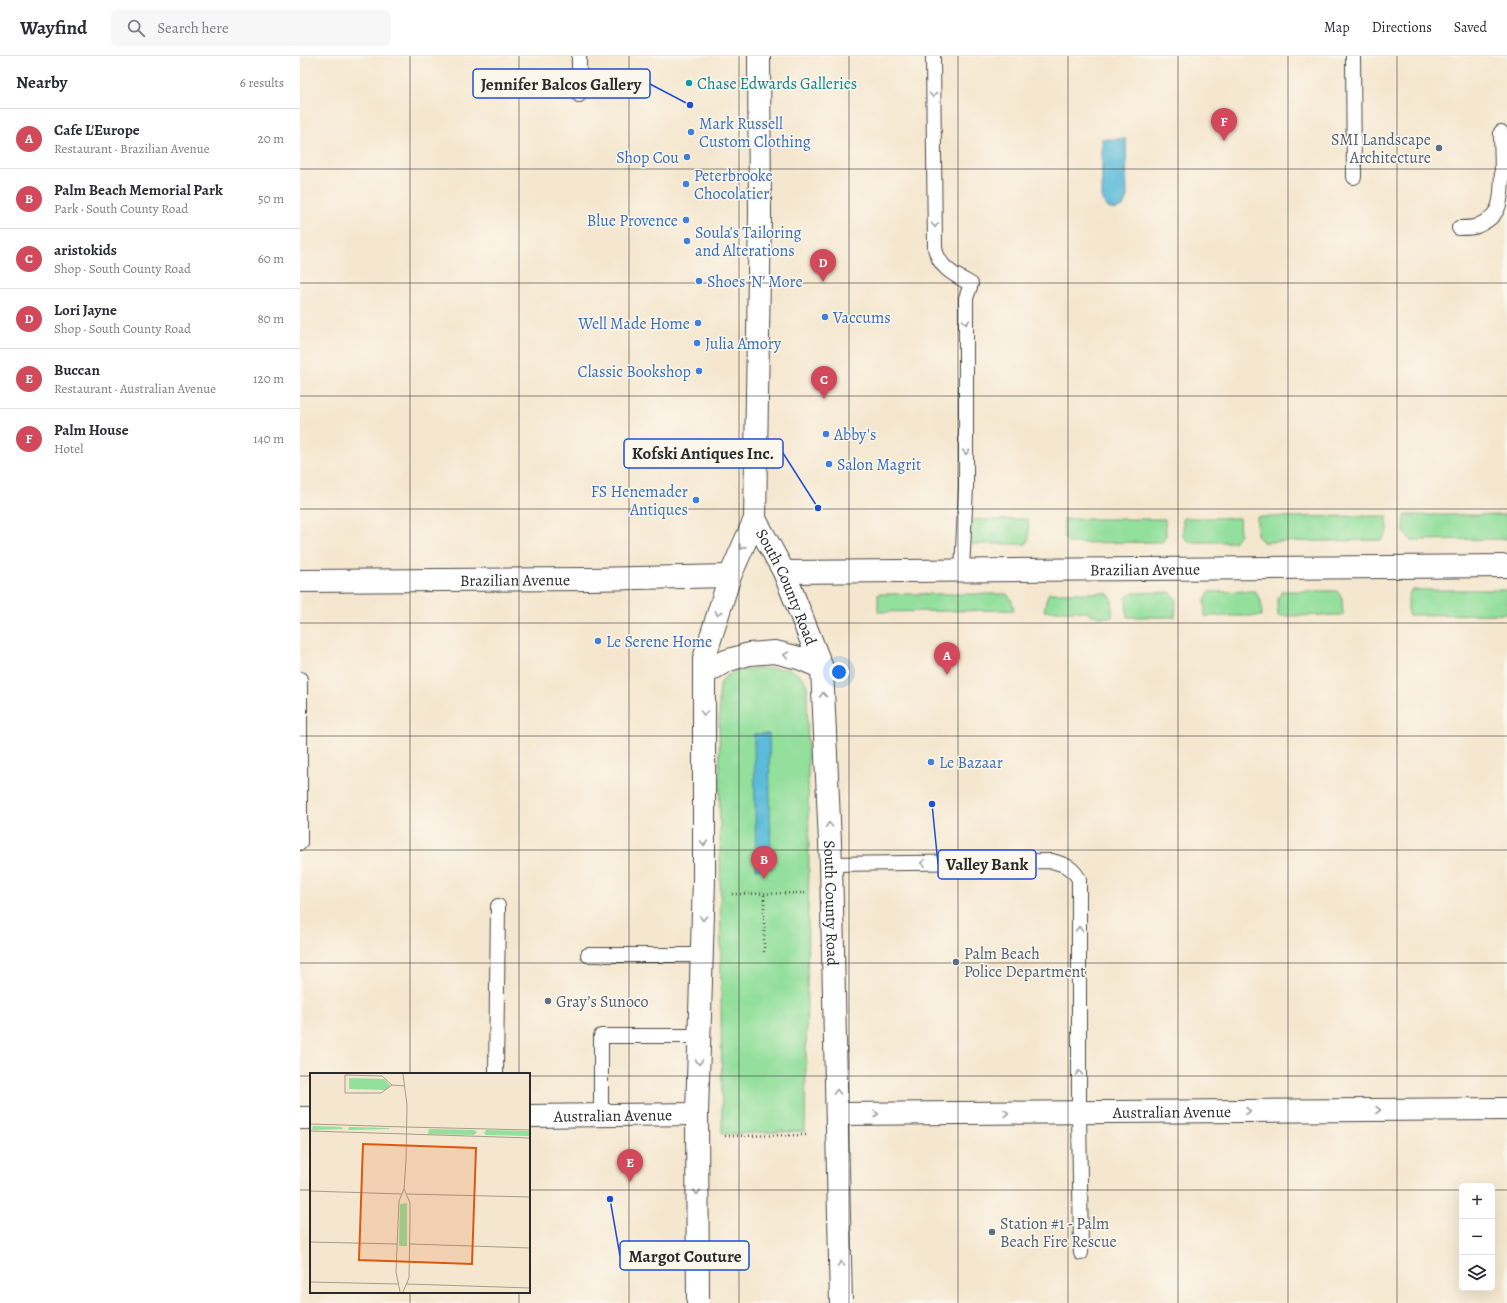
<!DOCTYPE html>
<meta charset="utf-8">
<style>
:root{--surface:#fff;--page:#f7f7f7;--text:#2b2b33;--muted:#7c7c81;--line:#e1e1e2;--accent:#d1495b}
body{margin:0;font-family:Alegreya,serif;background:var(--page);color:var(--text)}
.controls{position:absolute;right:12px;bottom:12px;display:grid;overflow:hidden;border-radius:6px;box-shadow:0 4px 16px #0002}
.controls button{width:36px;height:36px;display:grid;place-items:center;padding:0;border:0;border-bottom:1px solid var(--line);background:var(--surface);color:var(--text);font:20px sans-serif}
.you{position:absolute;left:539px;top:616px;width:14px;height:14px;margin:-10px;border:3px solid #fff;border-radius:50%;background:#1a73e8;box-shadow:0 0 0 6px #1a73e833}
.badge{display:grid;place-items:center;width:26px;height:26px;border-radius:50%;background:var(--accent);color:#fff;font-size:13px;font-weight:700}
.pin{position:absolute;translate:-50% -33px;filter:drop-shadow(0 1px 2px #0008)}
.pin::after{content:'';position:absolute;top:21px;width:14px;height:12px;background:inherit;clip-path:polygon(0 0,100% 0,50% 100%)}
.list{margin:0;padding:0;list-style:none}
h2{display:flex;justify-content:space-between;align-items:center;height:52px;margin:0;padding:0 16px;font-size:17px}
h2 small{font-size:13px;font-weight:400;color:var(--muted)}
.list li{display:grid;grid-template-columns:26px 1fr auto;gap:12px;align-items:center;box-sizing:border-box;height:60px;padding:0 16px;border-top:1px solid var(--line)}
.list b{display:block;font-size:15px;white-space:nowrap}
.list p{margin:0;font-size:13px;white-space:nowrap;color:var(--muted)}
.list em{font-size:13px;font-style:normal;color:var(--muted)}
.icon{flex:none;width:22px;height:22px;fill:none;stroke:currentColor;stroke-width:2;stroke-linecap:round;stroke-linejoin:round}
.map{position:relative;flex:none;width:1207px;height:1247px;overflow:hidden}
header{display:flex;align-items:center;gap:24px;box-sizing:border-box;height:56px;padding:0 20px;background:var(--surface);border-bottom:1px solid var(--line)}
header strong{font-size:19px}
nav{display:flex;gap:22px;margin-inline-start:auto;font-size:14px}
.search{width:280px;height:36px;background:var(--page);display:flex;align-items:center;gap:10px;box-sizing:border-box;padding:0 14px;border-radius:6px;color:var(--muted);font-size:15px}
main{display:flex}
aside{flex:1;background:var(--surface)}
.map>svg:first-child{display:block}
.green{fill:#93df9c;stroke:#5f8564}
.water{fill:#5cbbda;stroke:#447382}
.lines{fill:none;stroke-linecap:round;stroke-linejoin:round}
.lane-casing{stroke:#494744;stroke-width:16}
.street-casing{stroke:#494744;stroke-width:24}
.secondary-casing{stroke:#494744;stroke-width:24}
.path{stroke:#494744;stroke-width:2.5;stroke-dasharray:1 3;stroke-linecap:butt}
.lane{stroke:#fff;stroke-width:14}
.street{stroke:#fff;stroke-width:22}
.secondary{stroke:#fff;stroke-width:22}
.oneway{stroke:#a0a0a0}
.grid{fill:none;stroke:#2b2b2b;stroke-width:1;stroke-opacity:0.55}
.culture-dot{fill:#0f9aa8;stroke:#fbf7ec;stroke-width:1.5}
.shop-dot{fill:#3f7fe0;stroke:#fbf7ec;stroke-width:1.5}
.service-dot{fill:#5c6f8a;stroke:#fbf7ec;stroke-width:1.5}
.labels{text-anchor:middle;stroke-width:3;stroke-linejoin:round;paint-order:stroke}
.culture-label{font-size:16px;fill:#0d838f;stroke:#fbf7ec;text-anchor:start}
.shop-label{font-size:16px;fill:#366cbe;stroke:#fbf7ec;text-anchor:start}
.service-label{font-size:16px;fill:#4e5e75;stroke:#fbf7ec;text-anchor:start}
.street-label{font-size:16px;fill:#2b2b2b;stroke:#fbf7ec}
.inset-road{fill:none;stroke:#a49c8d;stroke-width:1}
.view{fill:#df570e;fill-opacity:0.15;stroke:#df570e;stroke-width:2}
.inset-edge{fill:none;stroke:#2b2b2b;stroke-width:2}
.leader{fill:none;stroke:#1d4ed8;stroke-width:1.5}
.callout-dot{fill:#1d4ed8;stroke:#fbf7ec;stroke-width:1.5}
.callout{fill:#fbf7ec;stroke:#1d4ed8;stroke-width:1.5}
.callout-label{font-size:17px;text-anchor:middle;font-weight:bold;fill:#2b2b2b}
</style>
<header>
<strong>Wayfind</strong>
<div class="search"><svg class="icon" aria-label="search" viewBox="0 0 24 24"><circle cx="10" cy="10" r="6"/><path d="M15 15l6 6"/></svg>Search here</div>
<nav><a>Map</a><a>Directions</a><a>Saved</a></nav>
</header>
<main>
<aside>
<h2>Nearby<small>6 results</small></h2>
<ul class="list">
<li><span class="badge">A</span><div><b>Cafe L'Europe</b><p>Restaurant · Brazilian Avenue</p></div><em>20 m</em></li>
<li><span class="badge">B</span><div><b>Palm Beach Memorial Park</b><p>Park · South County Road</p></div><em>50 m</em></li>
<li><span class="badge">C</span><div><b>aristokids</b><p>Shop · South County Road</p></div><em>60 m</em></li>
<li><span class="badge">D</span><div><b>Lori Jayne</b><p>Shop · South County Road</p></div><em>80 m</em></li>
<li><span class="badge">E</span><div><b>Buccan</b><p>Restaurant · Australian Avenue</p></div><em>120 m</em></li>
<li><span class="badge">F</span><div><b>Palm House</b><p>Hotel</p></div><em>140 m</em></li>
</ul>
</aside>
<div class="map">
<svg width="1207" height="1247" viewBox="0 0 1207 1247">
<rect width="100%" height="100%" fill="#fbf7ec"/>
<filter id="ink" filterUnits="userSpaceOnUse"><feTurbulence type="fractalNoise" baseFrequency=".025" numOctaves="2"/><feDisplacementMap in="SourceGraphic" scale="8" xChannelSelector="R" yChannelSelector="G"/><feConvolveMatrix kernelMatrix="1 2 1 2 8 2 1 2 1" color-interpolation-filters="sRGB"/></filter>
<filter id="wash" filterUnits="userSpaceOnUse"><feTurbulence type="fractalNoise" baseFrequency=".012" numOctaves="4" result="noise"/><feDisplacementMap in="SourceGraphic" scale="16" xChannelSelector="R" yChannelSelector="G"/><feGaussianBlur stdDeviation="0.9" result="paint"/><feColorMatrix in="noise" values="0 0 0 0 0 0 0 0 0 0 0 0 0 0 0 0 0 1.4 0 .05"/><feComposite in="paint" operator="in"/></filter>
<g filter="url(#wash)">
<rect width="100%" height="100%" fill="#f5e7cf"/>
<g class="green">
<path d="M 1105,459 L 1207,459 L 1207,483 L 1111,484 L 1104,476 Z"/>
<path d="M 1087,460 L 1088,475 L 1082,484 L 963,486 L 957,479 L 957,461 Z"/>
<path d="M 883,462 L 939,462 L 940,478 L 934,486 L 888,486 L 883,480 Z"/>
<path d="M 728,463 L 729,482 L 726,488 L 671,488 L 670,483 L 670,464 Z"/>
<path d="M 764,463 L 865,463 L 866,479 L 862,486 L 768,487 L 764,481 Z"/>
<path d="M 1111,534 L 1207,534 L 1207,558 L 1108,559 L 1108,542 Z"/>
<path d="M 955,535 L 961,545 L 962,560 L 905,560 L 905,544 L 909,536 Z"/>
<path d="M 982,535 L 1037,535 L 1042,542 L 1043,559 L 978,560 L 977,544 Z"/>
<path d="M 870,536 L 876,543 L 875,561 L 827,561 L 826,542 L 832,537 Z"/>
<path d="M 749,537 L 807,537 L 812,543 L 812,561 L 799,561 L 784,555 L 744,555 L 746,545 Z"/>
<path d="M 578,538 L 707,538 L 712,545 L 714,554 L 578,556 Z"/>
<path d="M 489,613 C 498,617 502,620 507,628 L 509,794 L 505,1075 L 422,1078 L 419,640 C 420,636 419,631 421,627 C 427,609 473,613 489,613 Z"/>
</g>
<g class="water">
<path d="M 802,83 L 826,83 L 827,141 L 823,151 C 812,156 807,153 802,144 Z"/>
<path d="M 454,678 L 469,678 L 471,812 L 456,813 Z"/>
</g>
</g>
<g filter="url(#ink)">
<g class="lines">
<defs>
<g id="lane">
<path d="M 279,0 L 279,39"/>
<path d="M 633,0 L 635,192 C 639,212 654,219 671,228 L 666,242 L 666,431 L 662,515"/>
<path d="M 1053,0 L 1054,121"/>
<path d="M 1159,172 C 1165,172 1172,172 1177,170 C 1184,167 1193,161 1197,154 C 1205,139 1201,94 1201,76"/>
<path d="M 0,623 L 0,787"/>
<path d="M 531,808 L 752,805 C 766,809 772,811 779,823 L 779,1056 L 781,1197"/>
<path d="M 288,899 L 402,899"/>
<path d="M 196,1018 L 198,850"/>
<path d="M 301,1059 L 301,980 L 399,980"/>
</g>
<g id="street">
<path id="s1" d="M 484,516 L 1207,510"/>
<path id="s2" d="M 0,525 L 290,523 L 430,520"/>
<path id="s3" d="M 537,1058 L 1207,1053"/>
<path id="s4" d="M 229,1060 L 397,1058"/>
<path d="M 0,1062 L 11,1062"/>
</g>
<g id="secondary">
<path id="s5" d="M 455,463 L 484,516 L 522,612 L 531,808 L 541,1247"/>
<path d="M 404,618 L 426,605 L 449,598 L 475,596 L 499,602 L 522,612"/>
<path d="M 398,1247 L 397,1058 L 404,823 L 404,603 L 430,520 L 455,463 L 460,157 L 459,0"/>
</g>
</defs>
<use href="#lane" class="lane-casing"/>
<use href="#street" class="street-casing"/>
<use href="#secondary" class="secondary-casing"/>
<g class="path">
<path d="M 432,838 L 505,837"/>
<path d="M 464,896 L 464,838"/>
<path d="M 425,1080 L 509,1079"/>
</g>
<use href="#lane" class="lane"/>
<use href="#street" class="street"/>
<use href="#secondary" class="secondary"/>
</g>
<defs><path id="oneway-chevron" d="M-2-3.5L2.5 0L-2 3.5" fill="none" stroke-width="1.6" stroke-linecap="round" stroke-linejoin="round"/></defs>
<g class="oneway">
<use href="#oneway-chevron" transform="translate(633 39) rotate(89)"/>
<use href="#oneway-chevron" transform="translate(635 169) rotate(89)"/>
<use href="#oneway-chevron" transform="translate(666 266) rotate(90)"/>
<use href="#oneway-chevron" transform="translate(666 396) rotate(90)"/>
<use href="#oneway-chevron" transform="translate(442 491) rotate(113)"/>
<use href="#oneway-chevron" transform="translate(418 557) rotate(108)"/>
<use href="#oneway-chevron" transform="translate(486 599) rotate(-168)"/>
<use href="#oneway-chevron" transform="translate(523 639) rotate(-93)"/>
<use href="#oneway-chevron" transform="translate(404 657) rotate(90)"/>
<use href="#oneway-chevron" transform="translate(529 769) rotate(-93)"/>
<use href="#oneway-chevron" transform="translate(404 787) rotate(90)"/>
<use href="#oneway-chevron" transform="translate(623 807) rotate(179)"/>
<use href="#oneway-chevron" transform="translate(403 862) rotate(92)"/>
<use href="#oneway-chevron" transform="translate(779 873) rotate(-90)"/>
<use href="#oneway-chevron" transform="translate(399 1006) rotate(92)"/>
<use href="#oneway-chevron" transform="translate(779 1017) rotate(-90)"/>
<use href="#oneway-chevron" transform="translate(537 1036) rotate(-91)"/>
<use href="#oneway-chevron" transform="translate(1078 1054)"/>
<use href="#oneway-chevron" transform="translate(948 1055)"/>
<use href="#oneway-chevron" transform="translate(706 1057) rotate(-1)"/>
<use href="#oneway-chevron" transform="translate(576 1058) rotate(-1)"/>
<use href="#oneway-chevron" transform="translate(397 1136) rotate(90)"/>
<use href="#oneway-chevron" transform="translate(541 1208) rotate(-91)"/>
</g>
</g>
<path class="grid" d="M 110,0 L 110,1018M 219,0 L 219,1018M 329,0 L 329,1247M 439,0 L 439,1247M 549,0 L 549,1247M 658,0 L 658,1247M 768,0 L 768,1247M 878,0 L 878,1247M 988,0 L 988,1247M 1097,0 L 1097,1247M 0,113 L 1207,113M 0,227 L 1207,227M 0,340 L 1207,340M 0,453 L 1207,453M 0,567 L 1207,567M 0,680 L 1207,680M 0,794 L 1207,794M 0,907 L 1207,907M 0,1020 L 11,1020M 229,1020 L 1207,1020M 0,1134 L 11,1134M 229,1134 L 1162,1134M 1192,1134 L 1207,1134M 110,1236 L 110,1247M 219,1236 L 219,1247"/>
<circle class="culture-dot" cx="389" cy="27" r="4"/>
<g class="shop-dot">
<circle cx="391" cy="76" r="4"/>
<circle cx="387" cy="101" r="4"/>
<circle cx="386" cy="128" r="4"/>
<circle cx="386" cy="164" r="4"/>
<circle cx="387" cy="185" r="4"/>
<circle cx="399" cy="225" r="4"/>
<circle cx="525" cy="261" r="4"/>
<circle cx="398" cy="267" r="4"/>
<circle cx="397" cy="287" r="4"/>
<circle cx="399" cy="315" r="4"/>
<circle cx="526" cy="378" r="4"/>
<circle cx="529" cy="408" r="4"/>
<circle cx="396" cy="444" r="4"/>
<circle cx="298" cy="585" r="4"/>
<circle cx="631" cy="706" r="4"/>
</g>
<g class="service-dot">
<circle cx="1139" cy="92" r="4"/>
<circle cx="656" cy="906" r="4"/>
<circle cx="248" cy="945" r="4"/>
<circle cx="692" cy="1176" r="4"/>
</g>
<g class="labels">
<g class="culture-label">
<text x="397" y="33">Chase Edwards Galleries</text>
</g>
<g class="shop-label">
<text x="399" y="73">Mark Russell<tspan x="399" dy="18">Custom Clothing</tspan></text>
<text x="379" y="107" text-anchor="end">Shop Cou</text>
<text x="394" y="125">Peterbrooke<tspan x="394" dy="18">Chocolatier</tspan></text>
<text x="378" y="170" text-anchor="end">Blue Provence</text>
<text x="395" y="182">Soula's Tailoring<tspan x="395" dy="18">and Alterations</tspan></text>
<text x="407" y="231">Shoes 'N' More</text>
<text x="533" y="267">Vaccums</text>
<text x="390" y="273" text-anchor="end">Well Made Home</text>
<text x="405" y="293">Julia Amory</text>
<text x="391" y="321" text-anchor="end">Classic Bookshop</text>
<text x="534" y="384">Abby's</text>
<text x="537" y="414">Salon Magrit</text>
<text x="388" y="441" text-anchor="end">FS Henemader<tspan x="388" dy="18">Antiques</tspan></text>
<text x="306" y="591">Le Serene Home</text>
<text x="639" y="712">Le Bazaar</text>
</g>
<g class="service-label">
<text x="1131" y="89" text-anchor="end">SMI Landscape<tspan x="1131" dy="18">Architecture</tspan></text>
<text x="664" y="903">Palm Beach<tspan x="664" dy="18">Police Department</tspan></text>
<text x="256" y="951">Gray’s Sunoco</text>
<text x="700" y="1173">Station #1 - Palm<tspan x="700" dy="18">Beach Fire Rescue</tspan></text>
</g>
<g class="street-label">
<text dy="6" stroke="none"><textPath href="#s1" startOffset="361">Brazilian Avenue</textPath></text>
<text dy="6" stroke="none"><textPath href="#s2" startOffset="215">Brazilian Avenue</textPath></text>
<text dy="6" stroke="none"><textPath href="#s5" startOffset="75">South County Road</textPath></text>
<text dy="6" stroke="none"><textPath href="#s5" startOffset="399">South County Road</textPath></text>
<text dy="6" stroke="none"><textPath href="#s3" startOffset="335">Australian Avenue</textPath></text>
<text dy="6" stroke="none"><textPath href="#s4" startOffset="84">Australian Avenue</textPath></text>
</g>
</g>
<g transform="translate(10 1017)">
<rect width="220" height="220" fill="#f5e7cf"/>
<path d="M 39,5 L 74,6 L 80,12 L 76,17 L 39,16 ZM 3,53 L 31,54 L 33,56 L 2,57 ZM 39,54 L 79,55 L 79,56 L 38,57 ZM 119,56 L 164,57 L 167,59 L 164,62 L 118,61 ZM 176,57 L 220,58 L 220,63 L 176,62 L 174,60 ZM 97,130 L 97,173 L 89,173 L 90,131 Z" fill="#93df9c"/>
<path class="inset-road" d="M 35,2 L 72,3 L 82,12 L 71,20 L 35,20 ZM 82,12 L 95,13M 0,51 L 96,54M 96,54 L 220,57M 0,58 L 96,61M 96,61 L 220,65M 0,118 L 92,121M 97,121 L 220,124M 0,169 L 87,171M 100,171 L 220,175M 0,209 L 88,211M 97,211 L 220,215M 90,219 L 86,199 L 89,128 L 94,116 L 96,87 L 97,32 L 93,1M 93,219 L 99,205 L 100,148 L 100,130 L 94,116"/>
<path class="view" d="M 53,71 L 166,75 L 162,191 L 49,187 Z"/>
<rect width="220" height="220" class="inset-edge"/>
</g>
<path class="leader" d="M390 49L350 28M518 452L483 397M632 748L638 808M310 1143L320 1200"/>
<g class="callout-dot">
<circle cx="390" cy="49" r="4"/>
<circle cx="518" cy="452" r="4"/>
<circle cx="632" cy="748" r="4"/>
<circle cx="310" cy="1143" r="4"/>
</g>
<g class="callout">
<rect x="173" y="13" width="177" height="29" rx="4"/>
<rect x="324" y="383" width="159" height="29" rx="4"/>
<rect x="638" y="794" width="98" height="29" rx="4"/>
<rect x="320" y="1185" width="129" height="29" rx="4"/>
</g>
<g class="callout-label">
<text x="261" y="34">Jennifer Balcos Gallery</text>
<text x="403" y="403">Kofski Antiques Inc.</text>
<text x="687" y="814">Valley Bank</text>
<text x="385" y="1206">Margot Couture</text>
</g>
</svg>
<div class="controls">
<button>+</button>
<button>−</button>
<button><svg class="icon" aria-label="layers" viewBox="0 0 24 24"><path d="M12 4l9 5-9 5-9-5zM3 14l9 5 9-5"/></svg></button>
</div>
<div class="you"></div>
<div class="pin badge" style="left:647px;top:619px">A</div>
<div class="pin badge" style="left:464px;top:823px">B</div>
<div class="pin badge" style="left:524px;top:343px">C</div>
<div class="pin badge" style="left:523px;top:226px">D</div>
<div class="pin badge" style="left:330px;top:1126px">E</div>
<div class="pin badge" style="left:924px;top:85px">F</div>
</div>
</main>
